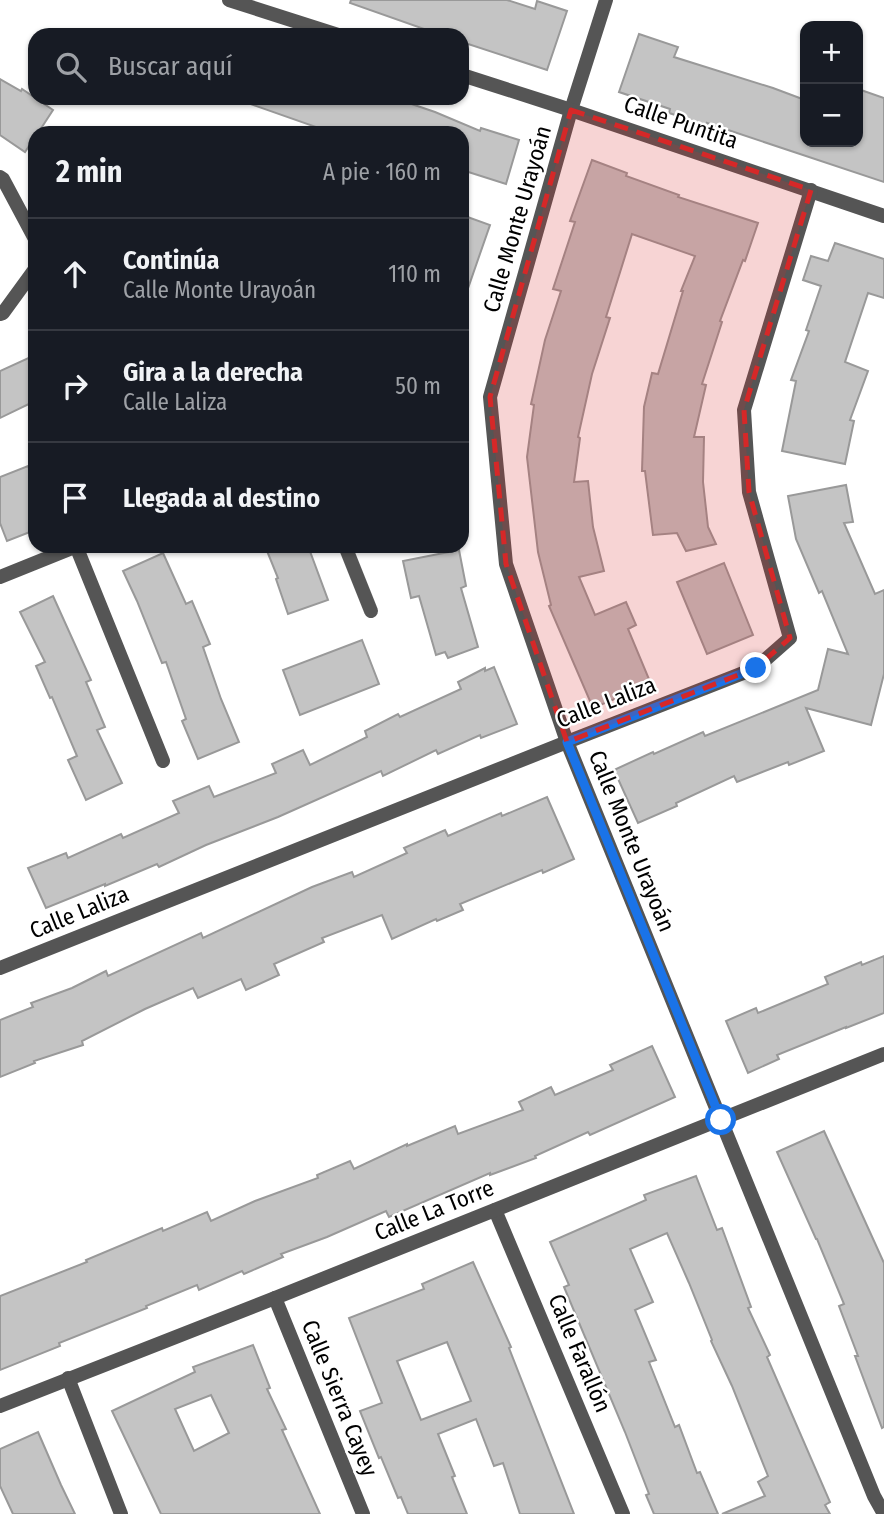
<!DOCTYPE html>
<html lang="es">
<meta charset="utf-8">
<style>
:root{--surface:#171b24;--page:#20242c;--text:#f1f3f6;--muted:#9ea1a6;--line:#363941}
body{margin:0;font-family:"Fira Sans Condensed",sans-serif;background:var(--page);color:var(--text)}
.controls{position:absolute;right:21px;top:21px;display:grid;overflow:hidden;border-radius:14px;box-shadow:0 2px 5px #0004}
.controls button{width:63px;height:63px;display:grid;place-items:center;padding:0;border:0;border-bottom:2px solid var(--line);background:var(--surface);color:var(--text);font:35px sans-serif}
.stop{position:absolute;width:21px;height:21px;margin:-16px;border:5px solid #1a73e8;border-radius:50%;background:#fff}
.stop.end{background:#1a73e8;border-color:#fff;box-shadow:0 2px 7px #0008}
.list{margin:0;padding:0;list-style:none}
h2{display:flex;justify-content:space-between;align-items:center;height:91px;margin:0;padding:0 28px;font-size:30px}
h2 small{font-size:23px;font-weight:400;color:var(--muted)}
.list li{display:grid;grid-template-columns:46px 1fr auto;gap:21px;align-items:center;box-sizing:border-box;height:112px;padding:0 28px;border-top:2px solid var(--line)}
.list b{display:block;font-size:26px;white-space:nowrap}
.list p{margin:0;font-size:23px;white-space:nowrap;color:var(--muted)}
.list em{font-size:23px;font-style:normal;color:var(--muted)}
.icon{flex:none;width:38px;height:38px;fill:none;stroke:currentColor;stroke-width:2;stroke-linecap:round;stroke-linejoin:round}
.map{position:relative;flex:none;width:884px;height:1514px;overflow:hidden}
.search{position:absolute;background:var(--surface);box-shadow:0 2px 5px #0004;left:28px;top:28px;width:441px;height:77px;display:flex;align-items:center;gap:18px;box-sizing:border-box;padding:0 24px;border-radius:21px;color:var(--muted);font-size:26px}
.panel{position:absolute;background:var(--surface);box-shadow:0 2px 5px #0004;left:28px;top:126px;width:441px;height:427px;border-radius:21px}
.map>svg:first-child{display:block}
.building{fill:#c4c4c4;stroke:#999;stroke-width:2;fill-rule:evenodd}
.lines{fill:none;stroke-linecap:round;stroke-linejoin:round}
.minor{stroke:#555;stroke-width:14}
.route{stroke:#1a73e8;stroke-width:9}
.marked{fill:#d62828;fill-opacity:0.2;stroke:#d62828;stroke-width:5;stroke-dasharray:14 9;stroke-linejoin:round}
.labels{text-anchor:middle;stroke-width:5;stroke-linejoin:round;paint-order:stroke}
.street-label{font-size:23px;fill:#000;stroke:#fff}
</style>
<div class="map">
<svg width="884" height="1514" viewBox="0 0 884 1514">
<rect width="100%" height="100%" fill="#fff"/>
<g class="building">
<path d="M 351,0 L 507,0 L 535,9 L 537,1 L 567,11 L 547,70 L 462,42 L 462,35 L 441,35 L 350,3 Z"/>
<path d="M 639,34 L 678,47 L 674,57 L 773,88 L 805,100 L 805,142 L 858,142 L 858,89 L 884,98 L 884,182 L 707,123 L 707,125 L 669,113 L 670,109 L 619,92 Z"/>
<path d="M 0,79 L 21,91 L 22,89 L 53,110 L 38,133 L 35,133 L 35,137 L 25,152 L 0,135 Z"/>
<path d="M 243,98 L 394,98 L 435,112 L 480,131 L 481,128 L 519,140 L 506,184 L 462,170 L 462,133 L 317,133 L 319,128 L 242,101 Z"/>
<path d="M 592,160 L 627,173 L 626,176 L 679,195 L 678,197 L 758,223 L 745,261 L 743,260 L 720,321 L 722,322 L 702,384 L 706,385 L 694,437 L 704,437 L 703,482 L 708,527 L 716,544 L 686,551 L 677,533 L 653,535 L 645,471 L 642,471 L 644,407 L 652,373 L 658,374 L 683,291 L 681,291 L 695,256 L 632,234 L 606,317 L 610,318 L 592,374 L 578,437 L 580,438 L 574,482 L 588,481 L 593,527 L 604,571 L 579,577 L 595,615 L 626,602 L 636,625 L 628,629 L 651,684 L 593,708 L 549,606 L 551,605 L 538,552 L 527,457 L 534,405 L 531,404 L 545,340 L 561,291 L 553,289 L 575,222 L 570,221 Z"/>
<path d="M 462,215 L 490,225 L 465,297 L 462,296 Z"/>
<path d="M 835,243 L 884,259 L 884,298 L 868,293 L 845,362 L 868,371 L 850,420 L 854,421 L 845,464 L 782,451 L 796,381 L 791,380 L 809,331 L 806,330 L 821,286 L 803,280 L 811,256 L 828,261 Z"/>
<path d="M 35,355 L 35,401 L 0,418 L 0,371 Z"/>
<path d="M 28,466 L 35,483 L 35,530 L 7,541 L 0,523 L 0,477 Z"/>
<path d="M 846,485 L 853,522 L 844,523 L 875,594 L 884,590 L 884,674 L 871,725 L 806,708 L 824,751 L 789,765 L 788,762 L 737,782 L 734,776 L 676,803 L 677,806 L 638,823 L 614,770 L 653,752 L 654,754 L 703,732 L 705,736 L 818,690 L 828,649 L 848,654 L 822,591 L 819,593 L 796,539 L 788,496 Z"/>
<path d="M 265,546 L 308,546 L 328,600 L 288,614 L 276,579 L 278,578 Z"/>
<path d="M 459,550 L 466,586 L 461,588 L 478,647 L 448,658 L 445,652 L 436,655 L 419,596 L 411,598 L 403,561 Z"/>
<path d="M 163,553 L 186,604 L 192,601 L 210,644 L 203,647 L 221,699 L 239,742 L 198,759 L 182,721 L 186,719 L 166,662 L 162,663 L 137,601 L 123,571 Z"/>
<path d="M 724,563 L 753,635 L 707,654 L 677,582 Z"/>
<path d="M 53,596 L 91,680 L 86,682 L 105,727 L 97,730 L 122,783 L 86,800 L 68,760 L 77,756 L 52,697 L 50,698 L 36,666 L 45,662 L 20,612 Z"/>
<path d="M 362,640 L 379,684 L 300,715 L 283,670 Z"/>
<path d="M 494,667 L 517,724 L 481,738 L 480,735 L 438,754 L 436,750 L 383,776 L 381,771 L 278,817 L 206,845 L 159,867 L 157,864 L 105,886 L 105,884 L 46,908 L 28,868 L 66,853 L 68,858 L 121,834 L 123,838 L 179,813 L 173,801 L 209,786 L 214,797 L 276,773 L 272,764 L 303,750 L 310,765 L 367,737 L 365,731 L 398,714 L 400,717 L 461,689 L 458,682 L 485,668 L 485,671 Z"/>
<path d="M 547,797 L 574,859 L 543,873 L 542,870 L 460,904 L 463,910 L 437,921 L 436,919 L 392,939 L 382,915 L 322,938 L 324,942 L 274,964 L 279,975 L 246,990 L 241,979 L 198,998 L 193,988 L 145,1009 L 82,1041 L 83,1045 L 34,1061 L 35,1063 L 0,1077 L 0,1020 L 33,1007 L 31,1003 L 72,988 L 106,971 L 108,976 L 201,933 L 203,938 L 312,887 L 352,872 L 354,877 L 407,853 L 404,848 L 445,830 L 448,836 L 501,813 L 502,816 Z"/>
<path d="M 884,956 L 884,1013 L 846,1028 L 846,1027 L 777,1055 L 779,1059 L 748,1073 L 726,1021 L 756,1008 L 758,1013 L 828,984 L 825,977 L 861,962 L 862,965 Z"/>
<path d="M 652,1046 L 675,1097 L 590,1135 L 588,1132 L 535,1156 L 536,1158 L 490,1175 L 490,1173 L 389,1217 L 386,1211 L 327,1237 L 281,1254 L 283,1257 L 244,1274 L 242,1271 L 199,1290 L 197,1285 L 146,1306 L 147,1308 L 59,1343 L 60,1346 L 0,1370 L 0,1296 L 87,1262 L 86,1260 L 162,1228 L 163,1231 L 207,1212 L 211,1221 L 255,1201 L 318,1178 L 317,1175 L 350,1161 L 354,1169 L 407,1144 L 407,1146 L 455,1126 L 458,1134 L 523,1110 L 519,1102 L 551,1087 L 555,1095 L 613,1070 L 610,1065 Z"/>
<path d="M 824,1131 L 884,1263 L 884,1427 L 882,1428 L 855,1356 L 858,1356 L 839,1306 L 844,1304 L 817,1239 L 816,1239 L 777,1152 Z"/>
<path d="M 696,1176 L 717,1230 L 722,1228 L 751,1307 L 748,1308 L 770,1355 L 767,1357 L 830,1502 L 825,1505 L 830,1514 L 722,1514 L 765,1496 L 758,1482 L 768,1476 L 732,1386 L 711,1341 L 712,1340 L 689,1283 L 667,1233 L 630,1249 L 653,1302 L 635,1310 L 656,1360 L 649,1362 L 675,1427 L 679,1425 L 697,1473 L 700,1472 L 718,1514 L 654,1514 L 646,1495 L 649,1494 L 625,1432 L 564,1287 L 569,1285 L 550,1242 L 646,1200 L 644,1195 Z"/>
<path d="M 473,1262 L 511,1347 L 509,1348 L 574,1514 L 520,1514 L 503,1463 L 494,1466 L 476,1419 L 438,1434 L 455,1476 L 452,1477 L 467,1514 L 408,1514 L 401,1497 L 398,1498 L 381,1457 L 379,1458 L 360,1411 L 382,1403 L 349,1318 L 424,1289 L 422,1284 ZM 447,1342 L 471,1401 L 421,1420 L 397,1361 Z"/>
<path d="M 253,1345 L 270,1388 L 267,1389 L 286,1429 L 282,1430 L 320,1514 L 161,1514 L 112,1411 L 195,1372 L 193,1367 ZM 211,1395 L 229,1433 L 194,1451 L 175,1409 Z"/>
<path d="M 38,1432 L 61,1485 L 75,1514 L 13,1514 L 0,1486 L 0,1449 Z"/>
</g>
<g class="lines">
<g class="minor">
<path d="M 229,0 L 338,35"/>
<path d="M 606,0 L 571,110 L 490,397 L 506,564 L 567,742 L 874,1496 L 884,1514"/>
<path d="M 462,75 L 571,110 L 884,216"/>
<path d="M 0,177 L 3,179 L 35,239"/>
<path d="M 0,314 L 3,313 L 35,269"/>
<path d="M 76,546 L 163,761"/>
<path d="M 345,546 L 371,611"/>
<path d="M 0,577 L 77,546"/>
<path d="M 0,968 L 567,742 L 756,668 L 790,638 L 749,492 L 744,410 L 811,190"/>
<path d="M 495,1210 L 623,1514"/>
<path d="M 275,1298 L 363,1514"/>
<path d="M 68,1378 L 121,1514"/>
<path d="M 0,1406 L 275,1298 L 884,1054"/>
</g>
</g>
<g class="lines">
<path class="route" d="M 721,1120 L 567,742 L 756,668"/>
</g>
<path class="marked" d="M 571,110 L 811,190 L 744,410 L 749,492 L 790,638 L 756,668 L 567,742 L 506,564 L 490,397 Z"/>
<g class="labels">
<g class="street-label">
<text transform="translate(681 122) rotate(19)" y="8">Calle Puntita</text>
<text transform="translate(517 219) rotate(-74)" y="8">Calle Monte Urayoán</text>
<text transform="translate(606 702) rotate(-21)" y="8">Calle Laliza</text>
<text transform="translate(632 841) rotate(68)" y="8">Calle Monte Urayoán</text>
<text transform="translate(79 912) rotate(-22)" y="8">Calle Laliza</text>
<text transform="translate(434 1210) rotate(-22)" y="8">Calle La Torre</text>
<text transform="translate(580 1353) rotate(67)" y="8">Calle Farallón</text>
<text transform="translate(340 1398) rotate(68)" y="8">Calle Sierra Cayey</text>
</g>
</g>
</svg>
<div class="controls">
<button>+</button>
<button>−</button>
</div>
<div class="stop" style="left:721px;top:1120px"></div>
<div class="stop end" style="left:756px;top:668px"></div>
<div class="search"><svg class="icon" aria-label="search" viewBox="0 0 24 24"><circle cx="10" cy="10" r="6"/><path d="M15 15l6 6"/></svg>Buscar aquí</div>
<section class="panel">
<h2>2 min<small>A pie · 160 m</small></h2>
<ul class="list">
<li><svg class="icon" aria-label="ahead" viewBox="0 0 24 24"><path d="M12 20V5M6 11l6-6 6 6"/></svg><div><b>Continúa</b><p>Calle Monte Urayoán</p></div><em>110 m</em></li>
<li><svg class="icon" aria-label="right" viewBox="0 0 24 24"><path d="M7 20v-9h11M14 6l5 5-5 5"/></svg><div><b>Gira a la derecha</b><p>Calle Laliza</p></div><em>50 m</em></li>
<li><svg class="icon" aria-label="arrive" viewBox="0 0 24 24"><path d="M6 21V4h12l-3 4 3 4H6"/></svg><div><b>Llegada al destino</b></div></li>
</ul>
</section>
</div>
